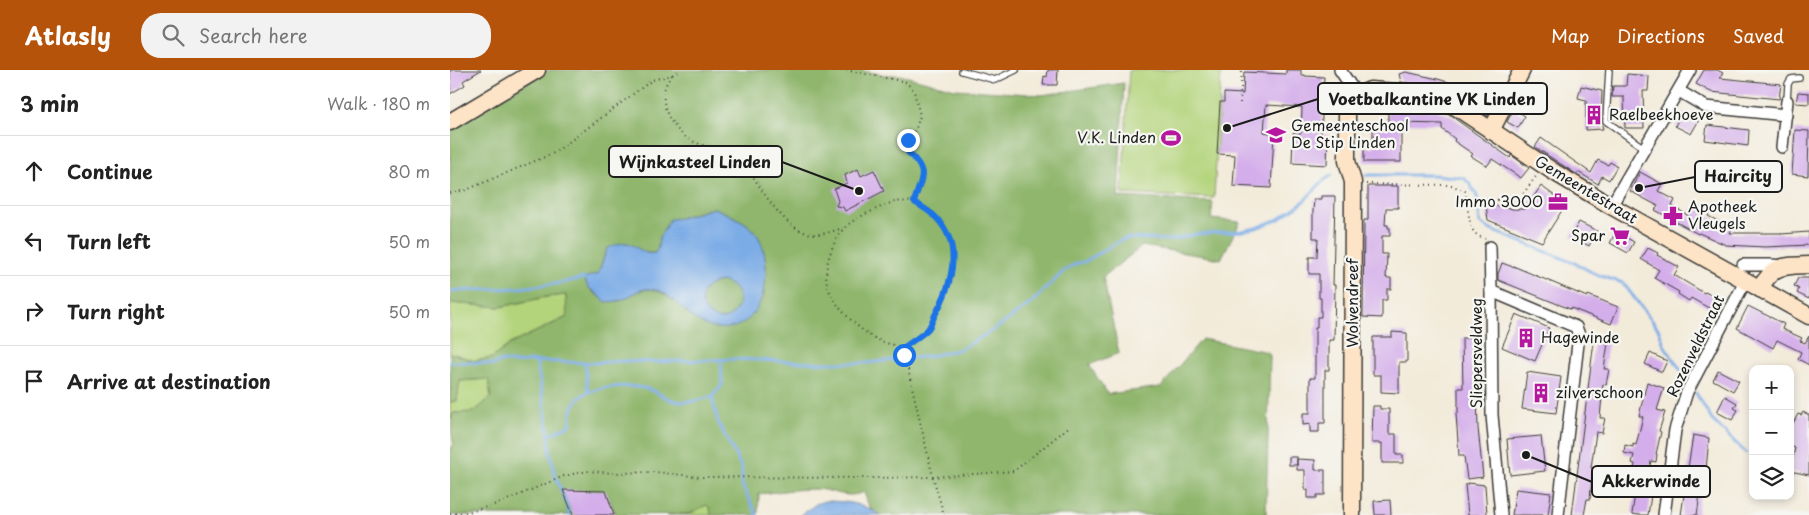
<!DOCTYPE html>
<meta charset="utf-8">
<style>
:root{--surface:#fff;--page:#f2f2f2;--text:#222;--muted:#767676;--line:#e0e0e0;--accent:#b45309}
body{margin:0;font-family:"Playpen Sans",sans-serif;background:var(--page);color:var(--text)}
.controls{position:absolute;right:15px;bottom:15px;display:grid;overflow:hidden;border-radius:10px;box-shadow:0 2px 8px #0003}
.controls button{width:45px;height:45px;display:grid;place-items:center;padding:0;border:0;border-bottom:1px solid var(--line);background:var(--surface);color:var(--text);font:25px sans-serif}
.stop{position:absolute;width:15px;height:15px;margin:-11px;border:4px solid #1a73e8;border-radius:50%;background:#fff}
.stop.end{background:#1a73e8;border-color:#fff;box-shadow:0 1px 5px #0008}
.list{margin:0;padding:0;list-style:none}
h2{display:flex;justify-content:space-between;align-items:center;height:65px;margin:0;padding:0 20px;font-size:21px}
h2 small{font-size:16px;font-weight:400;color:var(--muted)}
.list li{display:grid;grid-template-columns:32px 1fr auto;gap:15px;align-items:center;box-sizing:border-box;height:70px;padding:0 20px;border-top:1px solid var(--line)}
.list b{display:block;font-size:19px;white-space:nowrap}
.list em{font-size:16px;font-style:normal;color:var(--muted)}
.icon{flex:none;width:28px;height:28px;fill:none;stroke:currentColor;stroke-width:2;stroke-linecap:round;stroke-linejoin:round}
.map{position:relative;flex:none;width:1359px;height:445px;overflow:hidden}
header{display:flex;align-items:center;gap:30px;box-sizing:border-box;height:70px;padding:0 25px;background:var(--accent);color:#fff}
header strong{font-size:24px}
nav{display:flex;gap:28px;margin-inline-start:auto;font-size:18px}
.search{width:350px;height:45px;background:var(--page);display:flex;align-items:center;gap:12px;box-sizing:border-box;padding:0 18px;border-radius:20px;color:var(--muted);font-size:19px}
main{display:flex}
aside{flex:1;background:var(--surface)}
.map>svg:first-child{display:block}
.green{fill:#b4d47c;stroke:#68784c}
.forest{fill:#8fb66c;stroke:#566944;fill-rule:evenodd}
.water{fill:#7bace6;stroke:#4c6481;fill-rule:evenodd}
.lines{fill:none;stroke-linecap:round;stroke-linejoin:round}
.stream{stroke:#7bace6;stroke-width:3}
.building{fill:#d4aeea}
.lane-casing{stroke:#3c3b38;stroke-width:8}
.street-casing{stroke:#3c3b38;stroke-width:14}
.secondary-casing{stroke:#3c3b38;stroke-width:19}
.path{stroke:#3c3b38;stroke-width:2;stroke-dasharray:1 4;stroke-linecap:butt}
.lane{stroke:#fff;stroke-width:5.5}
.street{stroke:#fff;stroke-width:11}
.secondary{stroke:#fee4c6;stroke-width:16}
.route{stroke:#1a73e8;stroke-width:6}
.labels{text-anchor:middle;stroke-width:4.5;stroke-linejoin:round;paint-order:stroke}
.poi-label{font-size:15px;fill:#1c1c1c;stroke:#f6f6f2;text-anchor:start}
.street-label{font-size:15px;fill:#1c1c1c;stroke:#f6f6f2}
.leader{fill:none;stroke:#1c1c1c;stroke-width:2}
.callout-dot{fill:#1c1c1c;stroke:#f6f6f2;stroke-width:2}
.callout{fill:#f6f6f2;stroke:#1c1c1c;stroke-width:2}
.callout-label{font-size:16px;text-anchor:middle;font-weight:bold;fill:#1c1c1c}
</style>
<header>
<strong>Atlasly</strong>
<div class="search"><svg class="icon" aria-label="search" viewBox="0 0 24 24"><circle cx="10" cy="10" r="6"/><path d="M15 15l6 6"/></svg>Search here</div>
<nav><a>Map</a><a>Directions</a><a>Saved</a></nav>
</header>
<main>
<aside>
<h2>3 min<small>Walk · 180 m</small></h2>
<ul class="list">
<li><svg class="icon" aria-label="ahead" viewBox="0 0 24 24"><path d="M12 20V5M6 11l6-6 6 6"/></svg><div><b>Continue</b></div><em>80 m</em></li>
<li><svg class="icon" aria-label="left" viewBox="0 0 24 24"><path d="M17 20v-9H6M10 6l-5 5 5 5"/></svg><div><b>Turn left</b></div><em>50 m</em></li>
<li><svg class="icon" aria-label="right" viewBox="0 0 24 24"><path d="M7 20v-9h11M14 6l5 5-5 5"/></svg><div><b>Turn right</b></div><em>50 m</em></li>
<li><svg class="icon" aria-label="arrive" viewBox="0 0 24 24"><path d="M6 21V4h12l-3 4 3 4H6"/></svg><div><b>Arrive at destination</b></div></li>
</ul>
</aside>
<div class="map">
<svg width="1359" height="445" viewBox="0 0 1359 445">
<rect width="100%" height="100%" fill="#f6f6f2"/>
<filter id="ink" filterUnits="userSpaceOnUse"><feTurbulence type="fractalNoise" baseFrequency=".02" numOctaves="2"/><feDisplacementMap in="SourceGraphic" scale="10" xChannelSelector="R" yChannelSelector="G"/><feConvolveMatrix kernelMatrix="1 2 1 2 8 2 1 2 1" color-interpolation-filters="sRGB"/></filter>
<filter id="wash" filterUnits="userSpaceOnUse"><feTurbulence type="fractalNoise" baseFrequency=".0096" numOctaves="4" result="noise"/><feDisplacementMap in="SourceGraphic" scale="20" xChannelSelector="R" yChannelSelector="G"/><feGaussianBlur stdDeviation="1.12" result="paint"/><feColorMatrix in="noise" values="0 0 0 0 0 0 0 0 0 0 0 0 0 0 0 0 0 1.4 0 .05"/><feComposite in="paint" operator="in"/></filter>
<g filter="url(#wash)">
<rect width="100%" height="100%" fill="#f3ebda"/>
<g class="green">
<path d="M 679,0 L 771,0 L 764,128 L 672,124 Z"/>
<path d="M 116,225 L 117,247 L 60,274 L 42,288 L 24,291 L 5,284 L 0,284 L 0,233 L 50,237 L 96,227 Z"/>
<path d="M 39,309 L 41,328 L 24,342 L 4,343 L 0,349 L 0,332 L 7,331 L 9,311 Z"/>
<path d="M 256,435 L 261,438 L 261,445 L 217,445 L 239,444 Z"/>
</g>
<g class="forest">
<path d="M 99,0 L 409,0 L 435,5 L 450,5 L 505,19 L 592,25 L 674,13 L 668,127 L 763,132 L 761,149 L 790,152 L 771,189 L 692,176 L 653,207 L 669,283 L 639,295 L 658,324 L 711,317 L 752,269 L 818,282 L 820,286 L 816,445 L 430,445 L 419,437 L 414,422 C 396,430 382,419 364,419 C 346,419 327,422 309,424 L 308,445 L 261,445 L 260,438 L 256,435 L 239,444 L 166,445 L 160,430 L 139,445 L 0,445 L 0,378 L 4,375 C 1,364 0,354 3,343 L 24,342 L 41,327 L 38,309 L 10,311 L 7,331 L 0,332 L 0,284 L 4,284 L 24,291 L 42,288 L 60,274 L 117,247 L 116,225 L 96,227 L 50,237 L 0,233 L 0,58 ZM 264,138 C 276,143 291,149 301,158 C 320,176 316,206 313,229 L 265,258 C 257,254 246,251 240,246 C 236,243 233,238 229,235 C 204,214 196,216 169,231 C 150,227 143,227 134,209 L 148,204 L 157,179 L 177,173 C 186,178 194,185 205,183 L 208,178 L 209,168 L 230,148 Z"/>
<circle cx="270" cy="230" r="19"/>
</g>
<g class="water">
<path d="M 264,138 C 278,144 300,152 308,166 C 324,194 317,254 278,258 C 251,261 241,245 223,230 C 219,227 215,223 210,221 C 185,214 186,227 167,231 C 164,232 160,231 156,232 L 138,217 L 134,208 L 148,204 L 157,179 C 162,176 171,172 177,173 C 188,175 192,186 205,183 L 208,178 L 209,168 L 220,149 L 230,148 ZM 271,211 C 284,214 295,226 286,240 C 267,269 228,220 271,211 Z"/>
<path d="M 374,431 C 395,431 413,433 430,445 L 351,445 L 366,434 Z"/>
</g>
<g class="lines">
<g class="stream">
<path d="M 915,105 L 986,105 L 1014,108 L 1019,113 L 1027,126 L 1030,153 L 1041,160 L 1127,194 L 1145,204 L 1173,213 L 1209,260 L 1214,275 L 1236,308"/>
<path d="M 0,221 L 69,218 L 111,213 L 134,208"/>
<path d="M 271,290 L 272,315 L 262,327 L 268,352 L 292,398 L 292,415 L 307,445"/>
<path d="M 84,291 L 87,294 L 99,365 L 100,382 L 105,405 L 118,438 L 119,445"/>
<path d="M 0,292 L 33,293 L 42,295 L 53,291 L 66,293 L 84,291 L 144,293 L 171,291 L 203,292 L 285,289 L 374,293 L 417,293 L 481,286 L 511,279 L 548,257 L 580,234 L 614,201 L 627,193 L 634,192 L 671,170 L 680,168 L 721,170 L 747,164 L 792,161 L 806,158 L 829,149 L 853,132 L 873,111 L 882,105"/>
<path d="M 135,292 L 138,323"/>
<path d="M 1246,323 L 1262,350 L 1296,383"/>
<path d="M 99,365 L 120,355 C 121,347 120,340 125,333 C 136,314 183,314 201,320 C 210,323 217,330 226,331 C 237,334 250,330 260,327"/>
</g>
</g>
<g id="blocks">
<g class="building">
<path d="M 0,0 L 31,0 L 13,11 L 15,15 L 0,24 Z"/>
<path d="M 598,0 L 608,0 L 607,15 L 593,15 L 594,6 L 597,7 Z"/>
<path d="M 836,0 L 851,0 L 851,5 L 855,5 L 855,6 L 874,7 L 871,65 L 878,65 L 877,95 L 842,93 L 843,63 L 851,63 L 852,37 L 816,35 L 814,62 L 824,64 L 821,118 L 783,116 L 785,85 L 767,84 L 770,32 L 774,32 L 774,23 L 793,24 L 794,2 L 836,4 Z"/>
<path d="M 1254,0 L 1267,0 L 1273,3 L 1270,8 L 1331,14 L 1329,29 L 1261,22 L 1246,14 Z"/>
<path d="M 956,2 L 988,9 L 1027,21 L 1044,32 L 1037,46 L 1011,29 L 996,22 L 996,21 L 980,16 L 951,12 L 949,4 Z"/>
<path d="M 1177,4 L 1199,6 L 1198,21 L 1193,21 L 1194,58 L 1175,58 L 1174,27 L 1162,27 L 1163,16 L 1176,16 Z"/>
<path d="M 1131,16 L 1152,21 L 1151,51 L 1153,59 L 1136,60 L 1136,30 L 1128,28 Z"/>
<path d="M 1348,22 L 1359,23 L 1359,34 L 1346,33 Z"/>
<path d="M 938,32 L 951,32 L 951,40 L 987,40 L 1001,46 L 1060,88 L 1061,85 L 1079,98 L 1071,108 L 1042,89 L 1037,96 L 1021,86 L 1023,84 L 1004,71 L 1005,69 L 992,59 L 992,54 L 951,53 L 951,92 L 914,92 L 914,77 L 923,77 L 923,58 L 938,58 Z"/>
<path d="M 1064,39 L 1075,46 L 1068,58 L 1057,52 Z"/>
<path d="M 1232,42 L 1249,50 L 1241,64 L 1225,56 Z"/>
<path d="M 1257,55 L 1299,60 L 1298,76 L 1255,70 Z"/>
<path d="M 1345,60 L 1359,61 L 1358,106 L 1342,104 Z"/>
<path d="M 1091,68 L 1141,103 L 1148,90 L 1158,95 L 1160,92 L 1167,96 L 1159,110 L 1152,106 L 1148,114 L 1128,102 L 1126,104 L 1085,77 Z"/>
<path d="M 408,99 L 411,106 L 424,100 L 434,121 L 395,141 L 393,137 L 386,136 L 388,131 L 384,119 L 397,113 L 395,105 Z"/>
<path d="M 1190,102 L 1212,114 L 1208,121 L 1225,130 L 1222,136 L 1239,146 L 1245,135 L 1259,143 L 1258,146 L 1282,158 L 1280,163 L 1331,163 L 1331,164 L 1359,162 L 1359,175 L 1315,177 L 1276,175 L 1249,163 L 1248,164 L 1205,140 L 1208,136 L 1180,121 Z"/>
<path d="M 918,116 L 948,116 L 948,138 L 936,138 L 935,155 L 938,155 L 938,158 L 940,158 L 940,166 L 932,166 L 932,184 L 937,184 L 936,208 L 941,208 L 941,219 L 937,219 L 937,230 L 932,230 L 932,248 L 913,247 L 914,150 L 918,150 Z"/>
<path d="M 1091,116 L 1116,134 L 1092,172 L 1038,150 L 1036,135 L 1057,137 L 1062,139 L 1075,139 Z"/>
<path d="M 871,126 L 885,126 L 883,215 L 885,215 L 884,270 L 879,270 L 879,300 L 875,300 L 875,353 L 869,353 L 869,362 L 860,362 L 860,354 L 853,355 L 853,343 L 860,343 L 860,308 L 865,308 L 865,258 L 867,258 L 867,247 L 871,247 L 871,228 L 869,228 L 869,204 L 859,204 L 859,187 L 867,187 L 868,168 L 863,168 L 863,141 L 864,129 L 871,129 Z"/>
<path d="M 1129,152 L 1147,161 L 1139,176 L 1121,166 Z"/>
<path d="M 1166,162 L 1184,172 L 1178,183 L 1160,173 Z"/>
<path d="M 1198,178 L 1208,183 L 1207,185 L 1229,197 L 1224,205 L 1254,223 L 1255,222 L 1271,230 L 1264,241 L 1241,228 L 1239,231 L 1228,224 L 1229,222 L 1204,208 L 1209,200 L 1191,189 Z"/>
<path d="M 1052,193 L 1063,197 L 1063,196 L 1137,227 L 1138,225 L 1168,237 L 1161,254 L 1121,238 L 1120,239 L 1048,210 L 1048,204 Z"/>
<path d="M 1348,208 L 1359,208 L 1359,229 L 1347,223 L 1349,219 L 1344,216 Z"/>
<path d="M 1298,236 L 1334,254 L 1332,259 L 1352,268 L 1350,271 L 1355,273 L 1359,266 L 1359,295 L 1348,289 L 1351,282 L 1327,270 L 1323,278 L 1287,258 Z"/>
<path d="M 1066,244 L 1099,258 L 1085,291 L 1052,277 Z"/>
<path d="M 942,262 L 957,263 L 957,292 L 949,292 L 949,323 L 931,322 L 931,305 L 923,305 L 923,267 L 942,267 Z"/>
<path d="M 1012,268 L 1028,268 L 1028,287 L 1026,287 L 1028,358 L 1033,407 L 1017,409 L 1014,386 L 1009,386 L 1006,344 L 1008,344 L 1008,318 L 1013,318 Z"/>
<path d="M 1144,271 L 1158,273 L 1154,299 L 1159,299 L 1156,315 L 1153,314 L 1150,348 L 1155,348 L 1152,363 L 1146,362 L 1141,398 L 1143,398 L 1140,429 L 1137,429 L 1134,445 L 1122,445 Z"/>
<path d="M 1200,283 L 1217,291 L 1212,302 L 1195,294 Z"/>
<path d="M 1268,300 L 1289,311 L 1283,321 L 1263,310 Z"/>
<path d="M 1077,302 L 1111,307 L 1106,343 L 1072,339 Z"/>
<path d="M 1197,312 L 1214,318 L 1207,340 L 1215,342 L 1209,361 L 1211,362 L 1206,384 L 1207,384 L 1206,392 L 1201,391 L 1198,406 L 1206,407 L 1204,419 L 1202,419 L 1198,445 L 1189,445 L 1182,444 L 1186,417 L 1181,417 L 1185,394 L 1182,393 L 1184,385 L 1174,383 L 1175,375 L 1183,377 L 1183,374 L 1186,375 L 1193,347 L 1189,346 Z"/>
<path d="M 1275,326 L 1287,333 L 1284,338 L 1288,340 L 1282,350 L 1267,342 Z"/>
<path d="M 923,336 L 930,336 L 930,339 L 939,339 L 939,364 L 946,364 L 946,385 L 953,385 L 953,393 L 932,393 L 932,373 L 922,373 Z"/>
<path d="M 1353,342 L 1359,345 L 1359,405 L 1340,401 L 1345,378 L 1340,376 L 1340,359 L 1348,344 L 1351,345 Z"/>
<path d="M 1243,365 L 1259,368 L 1255,410 L 1252,410 L 1247,445 L 1231,445 Z"/>
<path d="M 1091,366 L 1095,401 L 1060,405 L 1057,369 Z"/>
<rect x="839" y="387" width="8" height="8"/>
<path d="M 847,389 L 865,390 L 865,400 L 875,400 L 875,425 L 867,425 L 867,428 L 858,428 L 858,420 L 855,420 L 855,400 L 847,400 Z"/>
<path d="M 1018,413 L 1035,415 L 1037,445 L 1018,445 L 1015,415 L 1018,414 Z"/>
<path d="M 1066,419 L 1101,423 L 1098,445 L 1062,445 Z"/>
<path d="M 113,420 L 156,421 L 164,445 L 123,445 Z"/>
<path d="M 940,430 L 941,445 L 925,445 L 924,431 Z"/>
</g>
</g>
</g>
<g filter="url(#ink)">
<use href="#blocks" fill-opacity="0" stroke="#3c3b38" stroke-width="1"/>
<g class="lines">
<defs>
<g id="lane">
<path d="M 1159,0 L 1156,51 L 1194,78"/>
<path d="M 512,1 L 545,10 L 566,0"/>
<path d="M 1337,31 L 1338,14 L 1341,9 L 1349,8"/>
</g>
<g id="street">
<path d="M 890,0 L 907,25"/>
<path d="M 1229,21 L 1256,37 L 1336,45"/>
<path d="M 1332,77 L 1337,31"/>
<path d="M 1161,136 L 1240,0"/>
<path d="M 1040,177 L 1041,221 L 1042,345 L 1051,445"/>
<path d="M 1293,195 L 1321,195 L 1332,196"/>
<path d="M 1041,221 L 1126,257 L 1129,265 L 1108,445"/>
<path d="M 1214,445 L 1225,360 L 1237,322 L 1296,210"/>
</g>
<g id="secondary">
<path d="M 0,52 L 87,0"/>
<path d="M 1041,61 L 1072,0"/>
<path d="M 1310,219 C 1323,194 1334,196 1359,195"/>
<path d="M 902,445 L 903,112 L 897,91 L 897,40 L 900,33 L 906,26 L 920,20 L 960,23 L 980,27 L 1006,37 L 1104,102 L 1161,136 L 1359,246"/>
</g>
</defs>
<use href="#lane" class="lane-casing"/>
<use href="#street" class="street-casing"/>
<use href="#secondary" class="secondary-casing"/>
<g class="path">
<path d="M 396,0 L 456,12 L 464,21 L 470,46 L 466,58 L 458,70 L 458,82 C 480,103 471,107 464,132 L 482,142 L 498,164 L 502,181 L 501,205 L 493,230 L 478,258 L 453,278 L 483,407 L 494,445"/>
<path d="M 222,5 C 214,15 212,24 215,37 C 221,57 236,72 257,76 C 269,78 280,78 290,86 C 296,91 300,101 304,108 C 315,126 339,163 363,164 C 373,165 383,161 393,158"/>
<path d="M 886,13 L 886,31"/>
<path d="M 790,33 L 792,0"/>
<path d="M 916,114 L 1001,115 L 1015,121 C 1017,131 1019,156 1024,162 C 1026,165 1031,167 1035,169"/>
<path d="M 0,123 L 16,120 L 104,83 L 202,10 L 222,5 L 229,0"/>
<path d="M 1017,128 L 1068,131 L 1087,105"/>
<path d="M 453,278 C 445,275 437,274 431,271 C 411,263 382,235 377,214 C 375,204 377,193 380,184 C 388,160 398,152 420,142 C 440,133 442,130 464,132"/>
<path d="M 0,444 L 23,441 L 50,433 L 114,406 L 137,401 L 163,403 L 206,402 L 250,407 L 421,408 L 483,407 L 564,401 L 620,356"/>
</g>
<use href="#lane" class="lane"/>
<use href="#street" class="street"/>
<use href="#secondary" class="secondary"/>
</g>
</g>
<g class="lines" filter="url(#ink)">
<path class="route" d="M 454,285 L 453,278 C 461,272 471,266 478,259 C 481,255 483,249 485,245 C 498,222 510,189 497,163 C 490,148 478,140 464,132 C 471,107 480,103 458,82 L 458,70"/>
</g>
<defs>
<symbol id="building-bare" viewBox="-9 -9 18 18"><path d="M-4-6H4V6H1V3H-1V6H-4ZM-2.5-4.3h1.7v1.8h-1.7ZM.8-4.3h1.7v1.8H.8ZM-2.5-1h1.7V.8h-1.7ZM.8-1h1.7V.8H.8Z" fill="#b5179e" stroke="#f6f6f2" stroke-width="2.5" paint-order="stroke"/></symbol>
<symbol id="school-bare" viewBox="-9 -9 18 18"><path d="M0-5L7-2L0 1L-7-2ZM-4 1L0 2.5L4 1V4Q0 6-4 4Z" fill="#b5179e" stroke="#f6f6f2" stroke-width="2.5" paint-order="stroke"/></symbol>
<symbol id="stadium-bare" viewBox="-9 -9 18 18"><path d="M0-5a6.5 5 0 1 0 0 10a6.5 5 0 1 0 0-10ZM-3.5-1.8h7v3.6h-7Z" fill="#b5179e" stroke="#f6f6f2" stroke-width="2.5" paint-order="stroke"/></symbol>
<symbol id="office-bare" viewBox="-9 -9 18 18"><path d="M-6-3h4V-5.5h4V-3h4V5H-6ZM-1-4.5V-3h2v-1.5ZM-6 0V1H6V0Z" fill="#b5179e" stroke="#f6f6f2" stroke-width="2.5" paint-order="stroke"/></symbol>
<symbol id="pharmacy-bare" viewBox="-9 -9 18 18"><path d="M-2-6h4v4h4v4h-4v4h-4v-4h-4v-4h4Z" fill="#b5179e" stroke="#f6f6f2" stroke-width="2.5" paint-order="stroke"/></symbol>
<symbol id="supermarket-bare" viewBox="-9 -9 18 18"><path d="M-6-5.5h2.5l.6 2H6L4.5 2H-2.5L-4.4-4H-6ZM-1.5 3.2a1.3 1.3 0 1 0 .1 0ZM3 3.2a1.3 1.3 0 1 0 .1 0Z" fill="#b5179e" stroke="#f6f6f2" stroke-width="2.5" paint-order="stroke"/></symbol>
</defs>
<g fill-rule="evenodd">
<use href="#building-bare" x="1130" y="31" width="28" height="28"/>
<use href="#school-bare" x="812" y="51" width="28" height="28"/>
<use href="#stadium-bare" x="707" y="54" width="28" height="28"/>
<use href="#office-bare" x="1094" y="118" width="28" height="28"/>
<use href="#pharmacy-bare" x="1209" y="132" width="28" height="28"/>
<use href="#supermarket-bare" x="1156" y="152" width="28" height="28"/>
<use href="#building-bare" x="1062" y="254" width="28" height="28"/>
<use href="#building-bare" x="1077" y="309" width="28" height="28"/>
</g>
<g class="labels">
<g class="poi-label">
<text x="1159" y="50">Raelbeekhoeve</text>
<text x="841" y="61">Gemeenteschool<tspan x="841" dy="17">De Stip Linden</tspan></text>
<text x="706" y="73" text-anchor="end">V.K. Linden</text>
<text x="1093" y="137" text-anchor="end">Immo 3000</text>
<text x="1238" y="142">Apotheek<tspan x="1238" dy="17">Vleugels</tspan></text>
<text x="1155" y="171" text-anchor="end">Spar</text>
<text x="1091" y="273">Hagewinde</text>
<text x="1106" y="328">zilverschoon</text>
</g>
<g class="street-label">
<text transform="translate(1136 120) rotate(31)" y="5">Gemeentestraat</text>
<text transform="translate(903 233) rotate(-90)" y="5">Wolvendreef</text>
<text transform="translate(1246 276) rotate(-64)" y="5">Rozenveldstraat</text>
<text transform="translate(1027 283) rotate(-90)" y="5">Sliepersveldweg</text>
</g>
</g>
<path class="leader" d="M777 58L868 29M409 121L332 92M1189 118L1245 107M1076 385L1142 412"/>
<g class="callout-dot">
<circle cx="777" cy="58" r="5"/>
<circle cx="409" cy="121" r="5"/>
<circle cx="1189" cy="118" r="5"/>
<circle cx="1076" cy="385" r="5"/>
</g>
<g class="callout">
<rect x="868" y="13" width="229" height="31" rx="5"/>
<rect x="159" y="76" width="173" height="31" rx="5"/>
<rect x="1245" y="91" width="87" height="31" rx="5"/>
<rect x="1142" y="396" width="118" height="31" rx="5"/>
</g>
<g class="callout-label">
<text x="982" y="35">Voetbalkantine VK Linden</text>
<text x="245" y="98">Wijnkasteel Linden</text>
<text x="1288" y="112">Haircity</text>
<text x="1201" y="417">Akkerwinde</text>
</g>
</svg>
<div class="controls">
<button>+</button>
<button>−</button>
<button><svg class="icon" aria-label="layers" viewBox="0 0 24 24"><path d="M12 4l9 5-9 5-9-5zM3 14l9 5 9-5"/></svg></button>
</div>
<div class="stop" style="left:454px;top:285px"></div>
<div class="stop end" style="left:458px;top:70px"></div>
</div>
</main>
